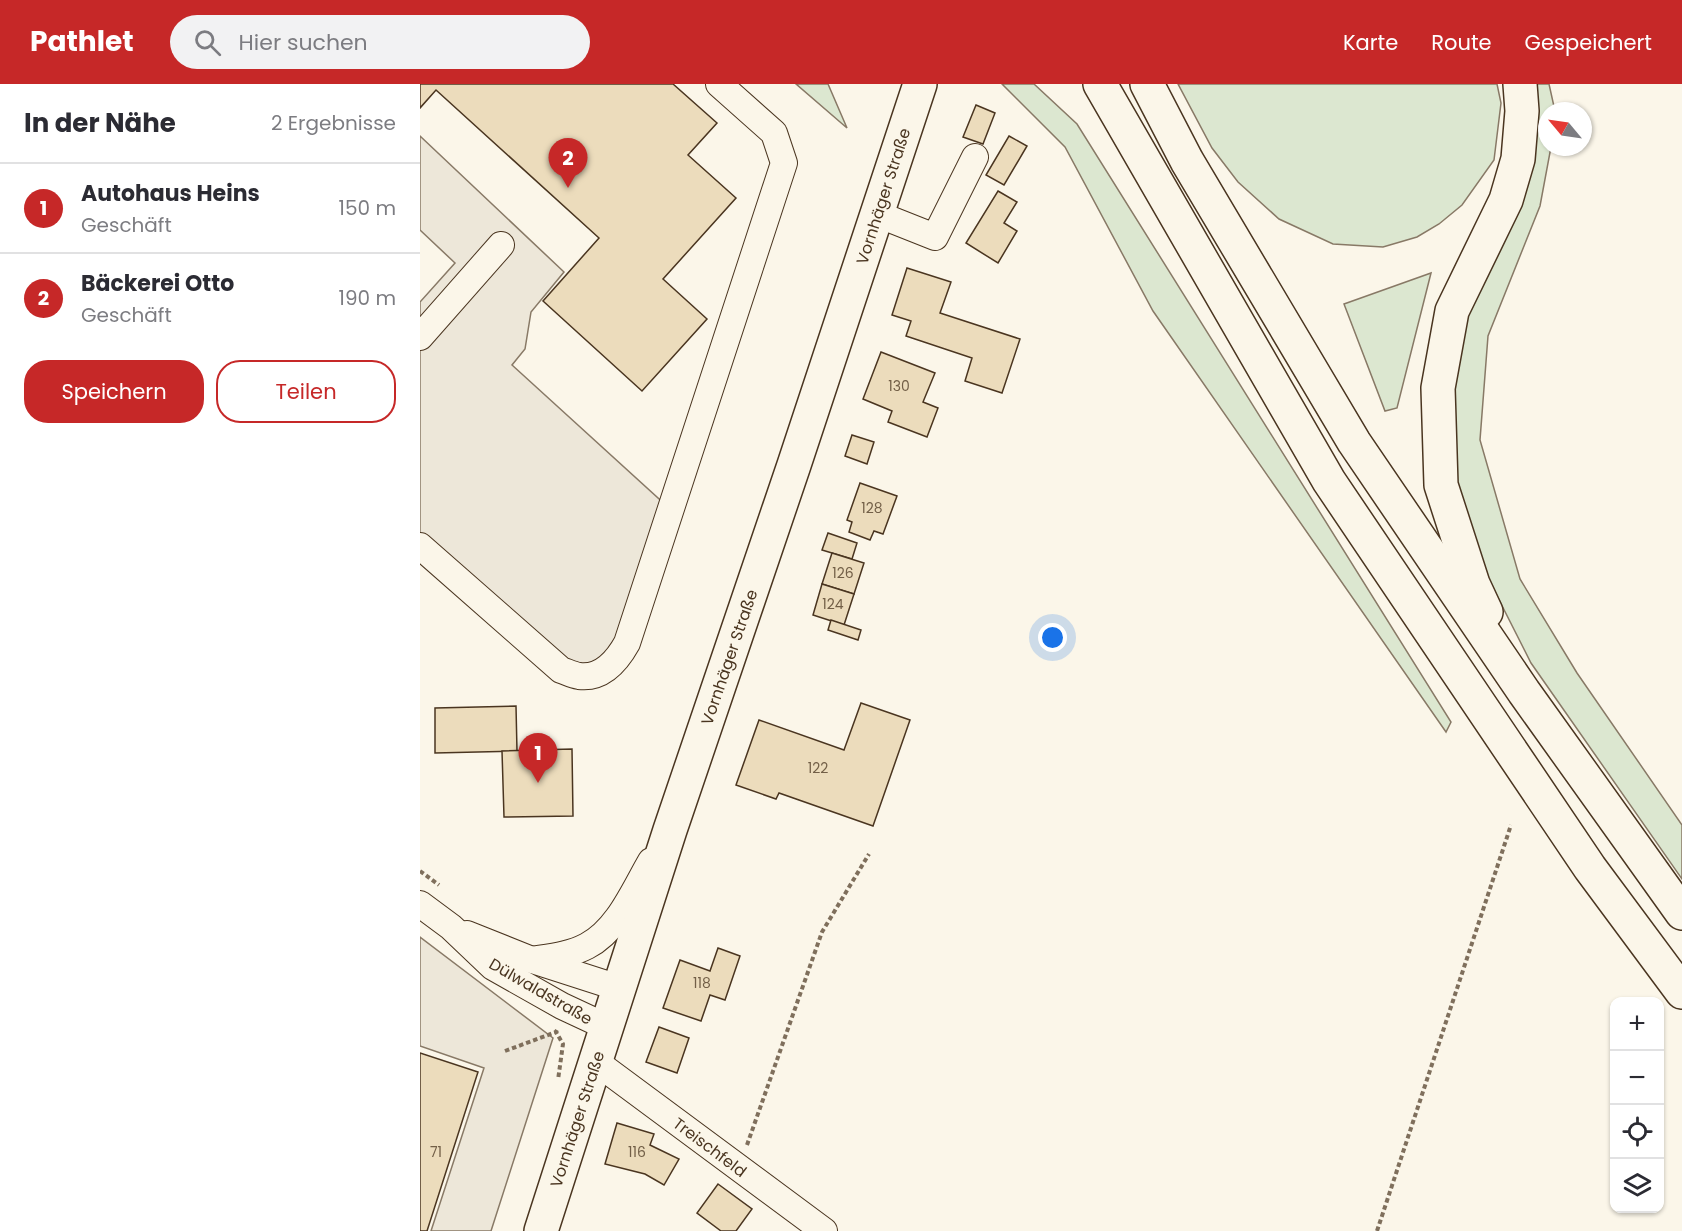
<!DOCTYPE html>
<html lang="de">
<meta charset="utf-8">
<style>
:root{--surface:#fff;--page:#f2f2f3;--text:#2b2b33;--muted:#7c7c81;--line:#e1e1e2;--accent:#c62828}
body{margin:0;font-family:Poppins,sans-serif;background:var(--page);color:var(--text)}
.controls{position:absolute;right:18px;bottom:18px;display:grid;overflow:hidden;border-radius:12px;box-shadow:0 2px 4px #0004}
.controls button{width:54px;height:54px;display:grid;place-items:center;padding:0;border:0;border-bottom:2px solid var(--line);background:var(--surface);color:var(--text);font:30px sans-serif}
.compass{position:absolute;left:1118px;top:18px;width:54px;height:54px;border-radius:50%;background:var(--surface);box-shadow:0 2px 4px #0004;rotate:299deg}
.you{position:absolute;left:633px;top:554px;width:21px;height:21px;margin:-15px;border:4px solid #fff;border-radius:50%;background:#1a73e8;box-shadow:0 0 0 9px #1a73e833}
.badge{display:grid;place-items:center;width:39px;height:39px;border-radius:50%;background:var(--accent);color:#fff;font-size:20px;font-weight:700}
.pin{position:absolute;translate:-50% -50px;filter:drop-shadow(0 2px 3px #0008)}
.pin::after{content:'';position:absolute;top:32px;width:21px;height:18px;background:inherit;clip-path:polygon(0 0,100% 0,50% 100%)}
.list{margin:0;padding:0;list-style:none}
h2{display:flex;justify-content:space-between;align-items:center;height:78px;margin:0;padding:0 24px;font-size:26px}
h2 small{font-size:20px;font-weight:400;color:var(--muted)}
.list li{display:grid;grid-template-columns:39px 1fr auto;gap:18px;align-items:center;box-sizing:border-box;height:90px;padding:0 24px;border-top:2px solid var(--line)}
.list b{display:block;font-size:22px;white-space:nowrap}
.list p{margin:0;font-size:20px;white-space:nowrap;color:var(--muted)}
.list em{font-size:20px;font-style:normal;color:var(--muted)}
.actions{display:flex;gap:12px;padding:18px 24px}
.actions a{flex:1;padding:14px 0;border:2px solid var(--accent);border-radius:24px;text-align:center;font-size:21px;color:var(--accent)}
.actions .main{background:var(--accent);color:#fff}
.icon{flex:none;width:33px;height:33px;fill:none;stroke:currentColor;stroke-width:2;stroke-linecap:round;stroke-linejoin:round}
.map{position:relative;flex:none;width:1262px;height:1147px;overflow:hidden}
header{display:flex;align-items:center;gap:36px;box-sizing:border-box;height:84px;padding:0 30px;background:var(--accent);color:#fff}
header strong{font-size:28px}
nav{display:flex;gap:33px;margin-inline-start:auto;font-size:21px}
.search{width:420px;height:54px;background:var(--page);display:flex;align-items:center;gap:15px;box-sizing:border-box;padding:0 21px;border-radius:33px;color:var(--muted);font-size:22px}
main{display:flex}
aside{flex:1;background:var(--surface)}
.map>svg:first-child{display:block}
.green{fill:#dce7d0;stroke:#887966;stroke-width:1.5}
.parking{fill:#ede7d9;stroke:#887966;stroke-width:1.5}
.building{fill:#ecdcbc;stroke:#4a3520;stroke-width:1.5}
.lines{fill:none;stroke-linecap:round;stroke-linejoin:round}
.minor-casing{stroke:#4a3520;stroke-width:28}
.major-casing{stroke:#4a3520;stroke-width:36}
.highway-casing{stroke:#4a3520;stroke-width:36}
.path{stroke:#7f6f5c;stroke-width:4;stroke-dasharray:4.5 3;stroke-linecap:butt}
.minor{stroke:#fbf6e9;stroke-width:26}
.major{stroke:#fbf6e9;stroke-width:33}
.highway{stroke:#fbf6e9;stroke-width:33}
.labels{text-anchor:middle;stroke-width:4.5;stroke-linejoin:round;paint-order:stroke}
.number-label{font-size:14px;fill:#725f47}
.street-label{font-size:16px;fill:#4a3520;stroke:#fbf6e9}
</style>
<header>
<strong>Pathlet</strong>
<div class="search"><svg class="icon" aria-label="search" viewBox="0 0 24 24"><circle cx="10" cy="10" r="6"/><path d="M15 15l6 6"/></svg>Hier suchen</div>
<nav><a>Karte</a><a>Route</a><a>Gespeichert</a></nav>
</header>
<main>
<aside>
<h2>In der Nähe<small>2 Ergebnisse</small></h2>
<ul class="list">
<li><span class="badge">1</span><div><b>Autohaus Heins</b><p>Geschäft</p></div><em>150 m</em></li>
<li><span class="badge">2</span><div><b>Bäckerei Otto</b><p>Geschäft</p></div><em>190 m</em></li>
</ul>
<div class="actions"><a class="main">Speichern</a><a>Teilen</a></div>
</aside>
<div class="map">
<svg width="1262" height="1147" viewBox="0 0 1262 1147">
<rect width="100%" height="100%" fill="#fbf6e9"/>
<g class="green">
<path d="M 376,0 L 408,0 L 427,44 Z"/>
<path d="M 582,0 L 614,0 L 657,40 L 1031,638 L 1026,648 L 733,227 L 645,63 Z"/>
<path d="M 758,0 L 1077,0 L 1081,19 L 1074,76 L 1042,121 L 1019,140 L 997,153 L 963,163 L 913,160 L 859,135 L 818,98 L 792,64 Z"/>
<path d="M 1114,0 L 1129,0 L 1135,27 L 1127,27 L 1127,63 L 1131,63 L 1120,122 L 1068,252 L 1060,356 L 1100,495 L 1157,589 L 1262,741 L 1262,795 L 1111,579 L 1068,494 L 1036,398 L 1034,305 L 1047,232 Z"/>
<path d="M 1011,189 L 977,324 L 965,327 L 924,220 Z"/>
</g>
<g class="parking">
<path d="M 0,52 L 144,188 L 111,228 L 105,265 L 92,281 L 260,434 L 177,600 L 0,475 L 0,218 L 35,179 L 0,146 Z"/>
<path d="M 0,853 L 133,954 L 71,1147 L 11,1147 L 64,984 L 0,962 Z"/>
</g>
<g class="building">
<path d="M 0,0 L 253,0 L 297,39 L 268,71 L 316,114 L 243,195 L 287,235 L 222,307 L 123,217 L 179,154 L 16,6 L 0,24 Z"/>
<path d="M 556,21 L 575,29 L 563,60 L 543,53 Z"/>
<path d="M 589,52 L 607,62 L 584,101 L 566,91 Z"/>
<path d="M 578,107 L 597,118 L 584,139 L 597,147 L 578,179 L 546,159 Z"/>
<path d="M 487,184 L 531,198 L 520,229 L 600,255 L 582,309 L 545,297 L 552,274 L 486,252 L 491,237 L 472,231 Z"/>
<path d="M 461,268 L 515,289 L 503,318 L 518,324 L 507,353 L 468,338 L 472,327 L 443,315 Z"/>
<path d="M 432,351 L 454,358 L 447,380 L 425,372 Z"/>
<path d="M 440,399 L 477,412 L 463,450 L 454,447 L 450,456 L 429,448 L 432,438 L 427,436 Z"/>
<path d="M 408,449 L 437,459 L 432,475 L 402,466 Z"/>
<path d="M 412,469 L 444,479 L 434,510 L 402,500 Z"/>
<path d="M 402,500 L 434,510 L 424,541 L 393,531 Z"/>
<path d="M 411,536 L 441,546 L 438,556 L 408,546 Z"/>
<path d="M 441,619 L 490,636 L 453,742 L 359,709 L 356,715 L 316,701 L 339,636 L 424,666 Z"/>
<path d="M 96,622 L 97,667 L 15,669 L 15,624 Z"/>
<path d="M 152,665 L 153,732 L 84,733 L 82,667 Z"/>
<path d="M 298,864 L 320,872 L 305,916 L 290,911 L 281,937 L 243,924 L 260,876 L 290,887 Z"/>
<path d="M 239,943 L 269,954 L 257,989 L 226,978 Z"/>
<path d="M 0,969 L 58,988 L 7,1147 L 0,1147 Z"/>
<path d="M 197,1039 L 234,1050 L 230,1061 L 259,1075 L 244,1101 L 225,1090 L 185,1080 Z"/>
<path d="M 298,1100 L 332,1125 L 316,1147 L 301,1147 L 277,1129 Z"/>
</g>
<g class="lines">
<defs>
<g id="minor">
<path d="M 457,130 L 515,153 L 555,73"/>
<path d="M 0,253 L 81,161"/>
<path d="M 0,462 L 141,586 C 147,588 153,591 159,592 C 182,595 197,577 207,559 L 364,79 L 354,49 L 299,0"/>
<path d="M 0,820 L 31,843 L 73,883 L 142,922 L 187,943"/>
<path d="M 47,850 L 112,876 L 199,904"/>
<path d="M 112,876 C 130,873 150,871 167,862 C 198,846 214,806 231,777"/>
<path d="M 176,978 L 404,1147"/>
</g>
<path id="major" d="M 121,1147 L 250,746 L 374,381 L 500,0"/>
<g id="highway">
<path d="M 680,0 L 909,397 L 1170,784 L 1262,908"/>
<path d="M 727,0 L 767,77 L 934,358 L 1104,608 L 1262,829"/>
<path d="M 1066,528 L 1053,500 L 1021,401 L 1018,304 L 1032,227 L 1086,116 L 1098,75 L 1102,27 L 1100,0"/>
</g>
</defs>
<use href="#minor" class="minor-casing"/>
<use href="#major" class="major-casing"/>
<use href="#highway" class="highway-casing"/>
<g class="path">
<path d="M 0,787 L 19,801"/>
<path d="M 137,946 L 136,948 L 143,960 L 138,996"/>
<path d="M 85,967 L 136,948"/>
<path d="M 327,1061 L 402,848 L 449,770"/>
<path d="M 957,1147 L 1091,741"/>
</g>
<use href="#minor" class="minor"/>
<use href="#major" class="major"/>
<use href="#highway" class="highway"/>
</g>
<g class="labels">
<g class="number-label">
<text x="479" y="307">130</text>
<text x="452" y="429">128</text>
<text x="423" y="494">126</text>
<text x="413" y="525">124</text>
<text x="398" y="689">122</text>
<text x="282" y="904">118</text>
<text x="16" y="1073">71</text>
<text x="217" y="1073">116</text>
</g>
<g class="street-label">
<text transform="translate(463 112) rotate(-72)" y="6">Vornhäger Straße</text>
<text transform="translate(309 573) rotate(-71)" y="6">Vornhäger Straße</text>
<text transform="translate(121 907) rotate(30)" y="6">Dülwaldstraße</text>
<text transform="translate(157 1035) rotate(-72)" y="6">Vornhäger Straße</text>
<text transform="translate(290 1063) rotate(37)" y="6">Treischfeld</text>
</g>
</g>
</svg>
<div class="controls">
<button>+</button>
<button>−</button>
<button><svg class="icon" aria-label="locate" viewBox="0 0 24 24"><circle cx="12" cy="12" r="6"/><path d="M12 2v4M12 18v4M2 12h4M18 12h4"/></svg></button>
<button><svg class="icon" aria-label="layers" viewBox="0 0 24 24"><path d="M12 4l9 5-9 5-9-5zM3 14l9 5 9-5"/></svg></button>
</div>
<svg class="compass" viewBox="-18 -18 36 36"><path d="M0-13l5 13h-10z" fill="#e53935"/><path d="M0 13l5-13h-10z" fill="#7c7c81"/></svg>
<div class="you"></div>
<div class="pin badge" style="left:118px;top:699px">1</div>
<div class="pin badge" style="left:148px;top:104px">2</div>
</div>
</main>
